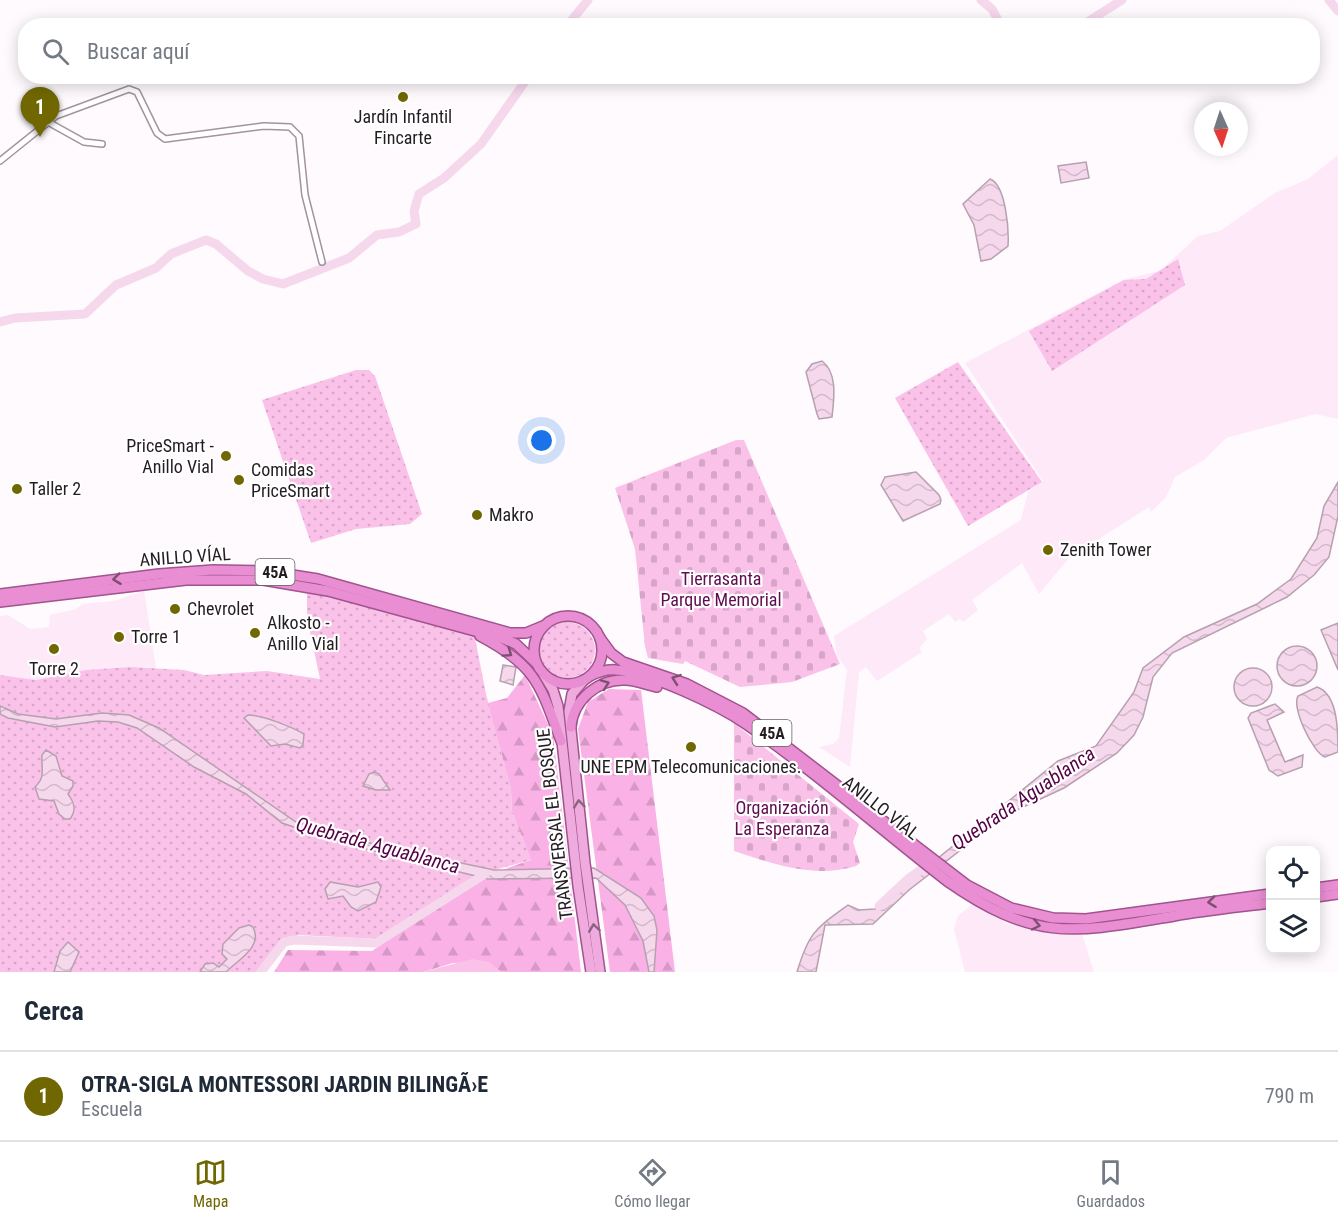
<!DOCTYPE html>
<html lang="es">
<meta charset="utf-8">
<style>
:root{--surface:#fff;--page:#f6f6f7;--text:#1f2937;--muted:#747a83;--line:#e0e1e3;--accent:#706700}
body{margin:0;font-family:"Roboto Condensed",sans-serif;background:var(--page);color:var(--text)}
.controls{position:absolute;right:18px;bottom:18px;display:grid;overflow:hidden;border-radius:12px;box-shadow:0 3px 15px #0003}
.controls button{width:54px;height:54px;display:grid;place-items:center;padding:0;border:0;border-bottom:2px solid var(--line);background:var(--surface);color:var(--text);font:30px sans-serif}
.compass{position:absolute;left:1194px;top:102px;width:54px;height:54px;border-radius:50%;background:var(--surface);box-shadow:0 3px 15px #0003;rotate:177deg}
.you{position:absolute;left:542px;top:441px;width:21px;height:21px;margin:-15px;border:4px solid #fff;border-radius:50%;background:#1a73e8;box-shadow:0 0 0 9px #1a73e833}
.badge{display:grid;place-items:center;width:39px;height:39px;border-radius:50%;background:var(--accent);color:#fff;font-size:20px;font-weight:700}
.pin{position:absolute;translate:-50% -50px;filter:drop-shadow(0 2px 3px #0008)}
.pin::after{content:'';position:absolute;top:32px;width:21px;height:18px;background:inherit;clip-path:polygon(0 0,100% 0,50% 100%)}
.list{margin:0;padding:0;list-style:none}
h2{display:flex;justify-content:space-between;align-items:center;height:78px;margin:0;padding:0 24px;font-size:26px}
h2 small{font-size:20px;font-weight:400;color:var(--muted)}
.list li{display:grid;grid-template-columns:39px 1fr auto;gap:18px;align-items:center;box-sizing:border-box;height:90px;padding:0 24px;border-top:2px solid var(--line)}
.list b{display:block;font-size:22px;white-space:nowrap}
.list p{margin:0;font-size:20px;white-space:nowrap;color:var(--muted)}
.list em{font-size:20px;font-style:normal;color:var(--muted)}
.icon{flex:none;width:33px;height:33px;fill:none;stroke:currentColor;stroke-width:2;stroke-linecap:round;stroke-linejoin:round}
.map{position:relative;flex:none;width:1338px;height:972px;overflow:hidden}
.search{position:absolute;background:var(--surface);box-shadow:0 3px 15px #0003;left:18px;right:18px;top:18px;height:66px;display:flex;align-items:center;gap:15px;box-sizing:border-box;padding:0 21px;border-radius:24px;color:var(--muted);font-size:22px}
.sheet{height:168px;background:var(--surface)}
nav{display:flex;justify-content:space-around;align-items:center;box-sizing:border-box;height:84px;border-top:2px solid var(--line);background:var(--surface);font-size:16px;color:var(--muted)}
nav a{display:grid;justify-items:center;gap:3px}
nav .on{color:var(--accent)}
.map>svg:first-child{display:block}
.built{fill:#fde9f7}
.grass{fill:url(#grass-dots)}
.forest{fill:url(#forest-firs)}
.cemetery{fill:url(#cemetery-stones)}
.park{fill:#fac1e9}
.water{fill:url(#water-waves);stroke:#b7a0b0;stroke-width:1.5}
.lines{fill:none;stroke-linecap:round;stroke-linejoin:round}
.river{stroke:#f6d8ed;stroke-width:9}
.minor-casing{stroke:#a3939e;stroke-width:8}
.primary-casing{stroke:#a0548e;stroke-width:12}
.trunk-casing{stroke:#a0548e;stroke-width:12}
.minor{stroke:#fff;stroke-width:5}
.primary{stroke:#efaade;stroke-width:9}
.trunk{stroke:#ea8ed3;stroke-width:9}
.oneway{stroke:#7d5072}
.oneway2{stroke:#896480}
.poi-dot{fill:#706700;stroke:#fff;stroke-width:2}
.labels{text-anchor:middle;stroke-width:4.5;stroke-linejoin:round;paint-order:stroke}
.shield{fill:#fff;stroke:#656164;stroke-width:1.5}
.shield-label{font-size:16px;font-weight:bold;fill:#231d22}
.poi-label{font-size:18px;fill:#231d22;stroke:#fff;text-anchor:start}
.street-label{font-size:18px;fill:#231d22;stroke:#fff}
.park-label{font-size:18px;fill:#610b51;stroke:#fff}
.water-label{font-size:20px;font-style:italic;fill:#560047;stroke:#fff}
</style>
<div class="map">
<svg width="1338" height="972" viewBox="0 0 1338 972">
<defs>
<pattern id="grass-dots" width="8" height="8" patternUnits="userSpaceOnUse" patternTransform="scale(1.5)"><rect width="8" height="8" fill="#fac1e9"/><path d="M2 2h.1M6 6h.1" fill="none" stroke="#d6a5c8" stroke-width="1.8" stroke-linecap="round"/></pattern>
<pattern id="forest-firs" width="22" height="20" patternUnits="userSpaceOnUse" patternTransform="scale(1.5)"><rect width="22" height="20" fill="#fab1e6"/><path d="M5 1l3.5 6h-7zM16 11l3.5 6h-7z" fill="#d698c5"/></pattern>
<pattern id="cemetery-stones" width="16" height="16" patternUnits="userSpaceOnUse" patternTransform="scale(1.5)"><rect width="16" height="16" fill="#fac1e9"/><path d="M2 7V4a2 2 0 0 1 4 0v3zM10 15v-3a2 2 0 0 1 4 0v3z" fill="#d6a5c8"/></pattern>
<pattern id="water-waves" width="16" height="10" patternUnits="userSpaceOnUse" patternTransform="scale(1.5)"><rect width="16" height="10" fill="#f6d8ed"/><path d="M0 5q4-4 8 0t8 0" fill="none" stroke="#d3b9cb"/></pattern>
</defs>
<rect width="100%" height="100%" fill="#fefafd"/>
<g class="built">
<path d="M 1338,155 L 1338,419 L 1315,414 L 1226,438 L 1204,460 L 1175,477 L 1166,497 L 1151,512 L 1149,507 L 1069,558 L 1039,594 L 1022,563 L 972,600 L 978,610 L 963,622 L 960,619 L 955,622 L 949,614 L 923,631 L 927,639 L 919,648 L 922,652 L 877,681 L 866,667 L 859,672 L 850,767 L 819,747 L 833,744 L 839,738 L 847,670 L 837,655 L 834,636 L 1021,520 L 1028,492 L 1043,481 L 965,363 L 1125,279 L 1160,271 L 1198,236 L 1220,231 L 1275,193 L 1308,179 Z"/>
<path d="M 144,591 L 156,668 L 130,667 L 86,670 L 36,680 L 0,675 L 0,616 L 8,615 L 30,629 L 49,627 L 50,615 L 76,609 L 83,604 L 114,601 Z"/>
<path d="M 974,903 L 1008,924 L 1042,930 L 1081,931 L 1094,972 L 965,972 L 954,929 L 958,916 Z"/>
</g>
<g class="grass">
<path d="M 1178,259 L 1185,285 L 1052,371 L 1029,331 L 1124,280 L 1146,279 Z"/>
<path d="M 958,362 L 1042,482 L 968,526 L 895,398 Z"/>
<path d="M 356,370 L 369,370 L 375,376 L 422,514 L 410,524 L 356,529 L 311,543 L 262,400 Z"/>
<path d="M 307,585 L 473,628 L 486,694 L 511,789 L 512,811 L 531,860 L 494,870 L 377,845 L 296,822 L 159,728 L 102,713 L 56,719 L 18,714 L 0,706 L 0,675 L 36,680 L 86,670 L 130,667 L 184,670 L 204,675 L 267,671 L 320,679 L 307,617 Z"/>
<circle cx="567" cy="650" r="28"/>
<path d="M 0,714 L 8,718 L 55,727 L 98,721 L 118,722 L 137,728 L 194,767 L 246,794 L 282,823 L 345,844 L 479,876 L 462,890 L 376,939 L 299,935 L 280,942 L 256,972 L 0,972 Z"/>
</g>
<g class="forest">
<path d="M 525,675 L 553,735 L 581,972 L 501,972 L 488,962 L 453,963 L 423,972 L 274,972 L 288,950 L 372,951 L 481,877 L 531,860 L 512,811 L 511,789 L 488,703 L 507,698 Z"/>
<path d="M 609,689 L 641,690 L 675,972 L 610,972 L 578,729 L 588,702 Z"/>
</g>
<g class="cemetery">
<path d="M 736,440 L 744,440 L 840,664 L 792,682 L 740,687 L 685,661 L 683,664 L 648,658 L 645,646 L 635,549 L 615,488 Z"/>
<path d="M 734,723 L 859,824 L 853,842 L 860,863 L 856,866 C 814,879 774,864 734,851 Z"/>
</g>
<path class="park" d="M 472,959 L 489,962 L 501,972 L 423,972 Z"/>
<g class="water">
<path d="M 1086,162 L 1089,178 L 1061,183 L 1058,166 Z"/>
<path d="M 990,179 C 1006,185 1009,230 1008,246 L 991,259 L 981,261 L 974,225 L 963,204 Z"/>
<path d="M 822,361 C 838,373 834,399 832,417 L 819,419 L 817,414 L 806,372 L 812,364 Z"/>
<path d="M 916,472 L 939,495 L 941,500 L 940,504 L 903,521 L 881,485 L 885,477 Z"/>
<path d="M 1338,482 L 1338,516 L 1329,557 L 1314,575 L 1287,597 L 1172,653 L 1153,677 L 1143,717 L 1134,735 L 1117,753 L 1064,788 L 1006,815 L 909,890 L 873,924 L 825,925 L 816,972 L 797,972 C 809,932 815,929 848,905 L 859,910 L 875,909 L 1058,761 L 1096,746 L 1134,692 L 1143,668 L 1184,637 L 1257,604 L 1291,579 L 1317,538 L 1324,506 Z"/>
<path d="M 1338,623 L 1338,670 L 1321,630 Z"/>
<circle cx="1297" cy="666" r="20"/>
<path d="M 503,665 L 516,667 L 513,685 L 500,681 Z"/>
<circle cx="1253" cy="687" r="19"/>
<path d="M 1317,687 C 1338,694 1338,731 1338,752 L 1325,757 C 1313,753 1291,707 1298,696 Z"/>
<path d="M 1275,704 L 1284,712 L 1267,720 L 1285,762 L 1303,755 L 1302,767 L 1278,776 L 1269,770 L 1248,718 L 1251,713 Z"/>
<path d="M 0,706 L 18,714 L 56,719 L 102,713 L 129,715 L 159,728 L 296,822 L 377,845 L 494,870 L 594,868 L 641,898 L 654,916 L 657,930 L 654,972 L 649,972 L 643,941 L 625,905 L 596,878 L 488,879 L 345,844 L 282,823 L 246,794 L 194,767 L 137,728 L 118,722 L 98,721 L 55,727 L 8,718 L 0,714 Z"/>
<path d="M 248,715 C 262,715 292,727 304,734 L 303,745 L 300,748 L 285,744 L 271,746 L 244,718 Z"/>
<path d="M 46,750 L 56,756 L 62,776 L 73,781 L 73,786 L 68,794 C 74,802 77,810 70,819 L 65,819 L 59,814 L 54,801 L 39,799 L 35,787 C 46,777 41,769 42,755 Z"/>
<path d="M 374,772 L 379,774 L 390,790 L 376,790 L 363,786 L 369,774 Z"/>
<path d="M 330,882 L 358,887 L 378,882 L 381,887 L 376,902 L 358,911 L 351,907 L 343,896 L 328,899 L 325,889 Z"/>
<path d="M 249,925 L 253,927 C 263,947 239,959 226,972 L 200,972 L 205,964 L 213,963 L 219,967 L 227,959 L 222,954 L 223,944 L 239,928 Z"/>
<path d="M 68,942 L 79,952 L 70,972 L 54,972 L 60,951 Z"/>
</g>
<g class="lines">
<g class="river">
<path d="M 981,0 L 992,9 L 1001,26"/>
<path d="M 1329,0 L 1338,11"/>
<path d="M 567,26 L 588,0"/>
<path d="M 1081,26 L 1122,0"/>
<path d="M 0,322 L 15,318 L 85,314 L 116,285 L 156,268 L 171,254 L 206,240 L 216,244 L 248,271 L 263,279 L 283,284 L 349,258 L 377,235 L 399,232 L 416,224 L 414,211 L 419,194 L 444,178 L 481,144 L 529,76"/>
<path d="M 879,906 L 909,878 L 933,862"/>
<path d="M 261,972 L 284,942 L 294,940 L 376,943 L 485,874"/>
</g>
<defs>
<g id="minor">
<path d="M 48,122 L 84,142 L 102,144"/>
<path d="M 0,161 L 56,116 L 129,89 L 137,92 L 157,133 L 165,139 L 264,126 L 290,127 L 299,136 L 305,195 L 322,262"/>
</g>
<g id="primary">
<path d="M 544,675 L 553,690 L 558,706 L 578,886 L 591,972"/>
<path d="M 584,680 L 572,694 L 569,711 L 585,863 L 600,972"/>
</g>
<g id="trunk">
<path d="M 0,594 L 159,574 L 213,570 L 267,571 L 318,579 L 510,633 L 526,633 L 543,626"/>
<path d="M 0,602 L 186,580 L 263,580 L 328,591 L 504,639 L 516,644 L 535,662"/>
<circle cx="568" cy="650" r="34"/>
<path d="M 480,636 C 537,666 540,685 561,741"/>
<path d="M 600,638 L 611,653 L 623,662 L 687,684 L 743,713 L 967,885 L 1011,908 L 1053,918 L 1086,919 L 1270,894"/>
<path d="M 590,676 C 598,672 606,669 616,670 C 649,672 718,705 746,724 C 816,772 880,829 947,881 C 1036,943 1074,933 1174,916 C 1206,910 1239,907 1270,903"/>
<path d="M 571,727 C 573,700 598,679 625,680 C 636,680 647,685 657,687"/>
<path d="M 1316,888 L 1338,885"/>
<path d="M 1316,897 L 1338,894"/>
</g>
</defs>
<use href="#minor" class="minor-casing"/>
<use href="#primary" class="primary-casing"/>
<use href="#trunk" class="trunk-casing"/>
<use href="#minor" class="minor"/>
<use href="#primary" class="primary"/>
<use href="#trunk" class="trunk"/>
</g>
<defs><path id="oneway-chevron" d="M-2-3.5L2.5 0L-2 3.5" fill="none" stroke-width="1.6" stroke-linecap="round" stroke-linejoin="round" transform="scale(1.5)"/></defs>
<g class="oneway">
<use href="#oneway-chevron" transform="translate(117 579) rotate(173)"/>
<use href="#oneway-chevron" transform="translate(508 653) rotate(35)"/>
<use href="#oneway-chevron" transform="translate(676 679) rotate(-160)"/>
<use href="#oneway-chevron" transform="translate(605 684) rotate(-20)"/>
<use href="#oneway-chevron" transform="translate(1212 902) rotate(173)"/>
<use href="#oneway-chevron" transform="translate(1036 925) rotate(12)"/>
</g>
<g class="oneway2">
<use href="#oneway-chevron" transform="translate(579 804) rotate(-96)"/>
<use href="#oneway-chevron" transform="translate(594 928) rotate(-98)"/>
</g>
<g class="poi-dot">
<circle cx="403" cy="97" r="6"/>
<circle cx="226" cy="456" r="6"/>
<circle cx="239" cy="480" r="6"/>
<circle cx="17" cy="489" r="6"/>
<circle cx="477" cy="515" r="6"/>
<circle cx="1048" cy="550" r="6"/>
<circle cx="175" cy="609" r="6"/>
<circle cx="255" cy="633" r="6"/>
<circle cx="119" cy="637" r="6"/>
<circle cx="54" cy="649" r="6"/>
<circle cx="691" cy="747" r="6"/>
</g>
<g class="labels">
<g class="shield">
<rect x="255.5" y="559" width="39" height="26" rx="4.5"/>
<rect x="752.5" y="720" width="39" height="26" rx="4.5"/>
</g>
<g class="shield-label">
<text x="275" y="578">45A</text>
<text x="772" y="739">45A</text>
</g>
<g class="poi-label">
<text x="403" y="123" text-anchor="middle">Jardín Infantil<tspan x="403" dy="21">Fincarte</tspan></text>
<text x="214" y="452" text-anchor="end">PriceSmart -<tspan x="214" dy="21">Anillo Vial</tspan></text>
<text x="251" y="476">Comidas<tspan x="251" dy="21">PriceSmart</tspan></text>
<text x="29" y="495">Taller 2</text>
<text x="489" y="521">Makro</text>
<text x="1060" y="556">Zenith Tower</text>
<text x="187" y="615">Chevrolet</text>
<text x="267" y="629">Alkosto -<tspan x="267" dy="21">Anillo Vial</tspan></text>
<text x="131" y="643">Torre 1</text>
<text x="54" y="675" text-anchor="middle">Torre 2</text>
<text x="691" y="773" text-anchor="middle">UNE EPM Telecomunicaciones.</text>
</g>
<g class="street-label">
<text transform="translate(185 557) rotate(-4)" y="6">ANILLO VÍAL</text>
<text transform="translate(881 808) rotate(38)" y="6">ANILLO VÍAL</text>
<text transform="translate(555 824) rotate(-97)" y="6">TRANSVERSAL EL BOSQUE</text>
</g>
<g class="park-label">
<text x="721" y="585">Tierrasanta<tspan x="721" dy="21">Parque Memorial</tspan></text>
<text x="782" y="814">Organización<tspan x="782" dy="21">La Esperanza</tspan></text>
</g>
<g class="water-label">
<text transform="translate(1023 798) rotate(-34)" y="7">Quebrada Aguablanca</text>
<text transform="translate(378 845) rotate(15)" y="7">Quebrada Aguablanca</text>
</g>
</g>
</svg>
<div class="controls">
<button><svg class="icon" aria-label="locate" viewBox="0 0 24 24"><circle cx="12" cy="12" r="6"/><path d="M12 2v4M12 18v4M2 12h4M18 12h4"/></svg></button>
<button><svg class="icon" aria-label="layers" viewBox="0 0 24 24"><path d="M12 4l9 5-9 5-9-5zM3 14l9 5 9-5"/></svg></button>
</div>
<svg class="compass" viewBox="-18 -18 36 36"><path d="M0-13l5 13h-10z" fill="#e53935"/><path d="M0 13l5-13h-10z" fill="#747a83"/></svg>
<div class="you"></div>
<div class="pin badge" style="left:40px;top:137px">1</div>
<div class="search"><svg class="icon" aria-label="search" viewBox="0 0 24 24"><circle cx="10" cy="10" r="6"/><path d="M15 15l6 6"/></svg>Buscar aquí</div>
</div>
<section class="sheet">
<h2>Cerca<small></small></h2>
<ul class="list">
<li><span class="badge">1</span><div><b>OTRA-SIGLA MONTESSORI JARDIN BILINGÃ›E</b><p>Escuela</p></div><em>790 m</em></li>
</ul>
</section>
<nav>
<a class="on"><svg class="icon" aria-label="map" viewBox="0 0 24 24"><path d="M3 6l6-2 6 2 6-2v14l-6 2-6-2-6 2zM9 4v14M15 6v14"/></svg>Mapa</a>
<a><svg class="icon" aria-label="directions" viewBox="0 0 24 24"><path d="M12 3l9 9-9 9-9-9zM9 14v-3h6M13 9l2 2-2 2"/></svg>Cómo llegar</a>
<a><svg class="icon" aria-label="saved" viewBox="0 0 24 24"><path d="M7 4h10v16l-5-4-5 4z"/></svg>Guardados</a>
</nav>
